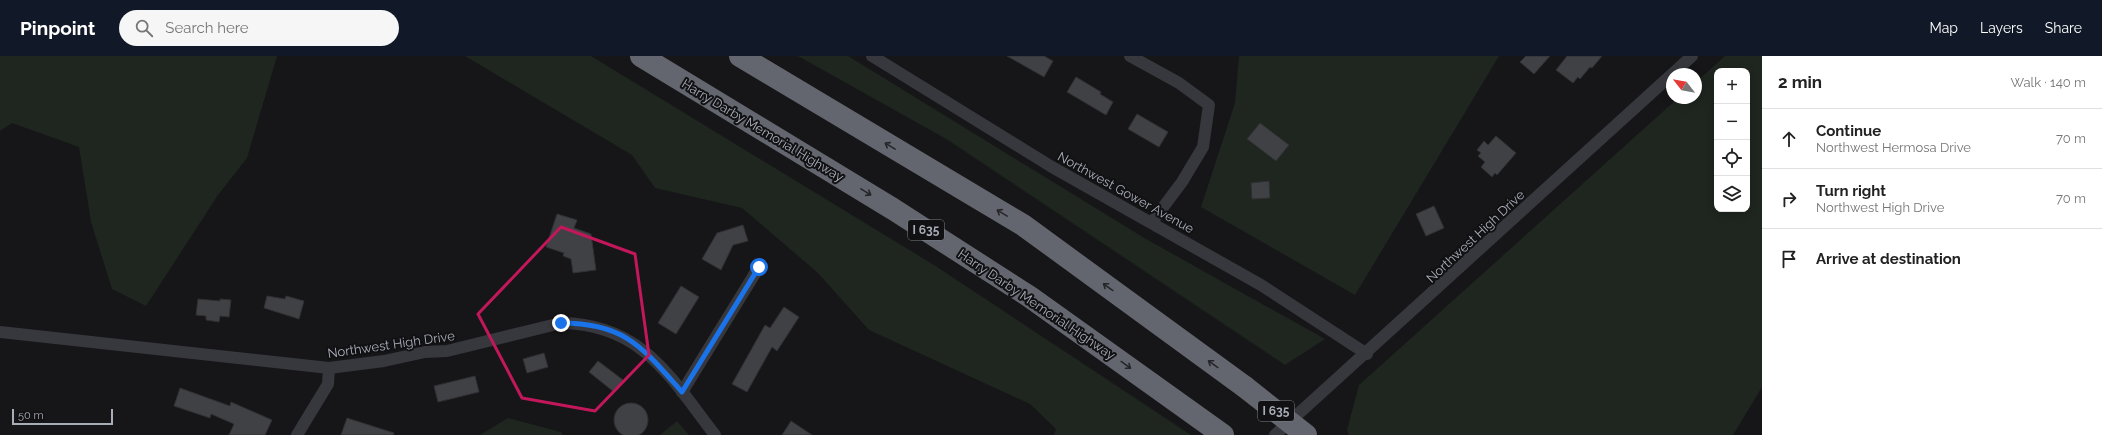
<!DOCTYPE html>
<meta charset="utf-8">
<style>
:root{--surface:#fff;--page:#f6f6f6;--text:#222;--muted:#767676;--line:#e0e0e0;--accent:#111827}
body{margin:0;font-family:Raleway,sans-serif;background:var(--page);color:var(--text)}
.controls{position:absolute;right:12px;top:12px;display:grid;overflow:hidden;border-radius:8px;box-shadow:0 2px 10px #0003}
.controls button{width:36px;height:36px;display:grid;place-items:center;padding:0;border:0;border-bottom:1px solid var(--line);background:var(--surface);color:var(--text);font:20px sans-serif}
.compass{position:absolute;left:1666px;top:12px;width:36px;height:36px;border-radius:50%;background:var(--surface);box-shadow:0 2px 10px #0003;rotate:301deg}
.scale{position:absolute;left:12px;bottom:10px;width:101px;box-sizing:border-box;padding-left:4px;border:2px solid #a8adb8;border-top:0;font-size:11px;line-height:14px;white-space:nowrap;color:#a8adb8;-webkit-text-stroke:3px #111113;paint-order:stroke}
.stop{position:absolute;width:12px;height:12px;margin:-9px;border:3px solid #1a73e8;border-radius:50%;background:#fff}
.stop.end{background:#1a73e8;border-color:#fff;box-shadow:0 1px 4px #0008}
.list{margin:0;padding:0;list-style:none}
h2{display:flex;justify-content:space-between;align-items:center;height:52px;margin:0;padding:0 16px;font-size:17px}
h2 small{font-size:13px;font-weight:400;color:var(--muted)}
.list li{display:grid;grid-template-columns:26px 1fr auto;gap:12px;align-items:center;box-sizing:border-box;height:60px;padding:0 16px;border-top:1px solid var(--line)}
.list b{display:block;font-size:15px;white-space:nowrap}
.list p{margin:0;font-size:13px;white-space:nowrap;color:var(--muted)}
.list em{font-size:13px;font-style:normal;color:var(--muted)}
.icon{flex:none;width:22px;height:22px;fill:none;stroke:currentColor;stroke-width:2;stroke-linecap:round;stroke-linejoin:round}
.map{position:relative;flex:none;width:1762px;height:379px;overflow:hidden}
header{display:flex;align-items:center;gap:24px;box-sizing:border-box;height:56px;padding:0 20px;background:var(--accent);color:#fff}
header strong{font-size:19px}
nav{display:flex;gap:22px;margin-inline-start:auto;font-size:14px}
.search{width:280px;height:36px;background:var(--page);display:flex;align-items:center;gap:10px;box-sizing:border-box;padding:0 14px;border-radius:22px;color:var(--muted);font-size:15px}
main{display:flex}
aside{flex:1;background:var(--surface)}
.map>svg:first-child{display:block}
.green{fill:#1e261f;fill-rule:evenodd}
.building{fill:#404145;stroke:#303034}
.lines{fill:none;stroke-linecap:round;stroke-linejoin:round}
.minor{stroke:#37383d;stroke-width:12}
.motorway{stroke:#63666e;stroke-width:22}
.motorway-bridge{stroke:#63666e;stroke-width:22}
.oneway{stroke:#26262a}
.route{stroke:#1a73e8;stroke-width:5}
.marked{fill:none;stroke:#c2185b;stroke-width:3;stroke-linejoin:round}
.labels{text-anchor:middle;stroke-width:4;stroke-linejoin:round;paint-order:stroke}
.shield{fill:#111113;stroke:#7b7e86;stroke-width:1}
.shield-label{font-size:12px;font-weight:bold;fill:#a8adb8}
.street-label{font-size:13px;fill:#a8adb8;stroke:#111113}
</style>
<header>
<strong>Pinpoint</strong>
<div class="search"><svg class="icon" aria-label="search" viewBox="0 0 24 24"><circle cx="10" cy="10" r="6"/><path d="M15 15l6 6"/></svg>Search here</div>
<nav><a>Map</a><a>Layers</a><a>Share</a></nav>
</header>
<main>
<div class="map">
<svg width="1762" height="379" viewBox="0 0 1762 379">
<rect width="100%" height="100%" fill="#161618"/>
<g class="green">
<path d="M 0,0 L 277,0 L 247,102 L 218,139 L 146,250 L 112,233 L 91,166 L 79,91 L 12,67 L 0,75 Z"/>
<path d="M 465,0 L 591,0 L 934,209 L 1191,379 L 1054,379 L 1056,373 L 1030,348 L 869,274 L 817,216 L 742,152 L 655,132 L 632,99 Z"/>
<path d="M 798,0 L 848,0 L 1146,183 L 1325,283 L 1285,309 L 948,84 Z"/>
<path d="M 1239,0 L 1499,0 L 1355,239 L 1201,151 L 1235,47 Z"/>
<path d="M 1725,0 L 1762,0 L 1762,331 L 1733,379 L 1349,379 L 1347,374 L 1359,329 L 1678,42 L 1696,42 L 1696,26 ZM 1717,15 L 1747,15 L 1747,153 L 1717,153 Z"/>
<path d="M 508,362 L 561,376 L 563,379 L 480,379 Z"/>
<path d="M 677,365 L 689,379 L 660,379 Z"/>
</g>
<g class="building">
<path d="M 1007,0 L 1044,0 L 1053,5 L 1044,21 Z"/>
<path d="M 1526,0 L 1550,0 L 1534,18 L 1520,6 Z"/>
<path d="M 1567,0 L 1602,0 L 1592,12 L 1590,11 L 1580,23 L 1578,21 L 1573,27 L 1556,14 Z"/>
<path d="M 1076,21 L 1101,36 L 1100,38 L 1113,46 L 1106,59 L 1067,36 Z"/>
<path d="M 1137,58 L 1168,76 L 1159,91 L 1128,73 Z"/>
<path d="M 1260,67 L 1289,89 L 1276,105 L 1247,83 Z"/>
<path d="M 1496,80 L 1516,97 L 1497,119 L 1495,117 L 1492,121 L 1481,111 L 1485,106 L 1478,100 L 1481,97 L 1477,94 L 1484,85 L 1488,89 Z"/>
<path d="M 1269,125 L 1270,142 L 1252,143 L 1251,127 Z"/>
<path d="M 1434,150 L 1444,172 L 1426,180 L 1416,158 Z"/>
<path d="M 557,158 L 577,164 L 574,172 L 591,178 L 596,214 L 573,217 L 571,203 L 563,200 L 564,197 L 546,191 Z"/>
<path d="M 743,169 L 748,185 L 733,189 L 721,214 L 702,203 L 717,177 Z"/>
<path d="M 681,230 L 699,241 L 676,278 L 658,267 Z"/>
<path d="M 267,240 L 285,243 L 286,240 L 304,245 L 299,263 L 264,252 Z"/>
<path d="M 198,243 L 220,245 L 220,243 L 231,244 L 229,261 L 220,260 L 219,266 L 206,264 L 206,260 L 196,259 Z"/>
<path d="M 784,251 L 799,261 L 777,295 L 772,291 L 747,336 L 732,328 L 765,269 L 770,272 Z"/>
<path d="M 544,297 L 548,311 L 527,317 L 523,303 Z"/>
<path d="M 598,305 L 623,324 L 614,336 L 589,316 Z"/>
<path d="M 475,320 L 479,336 L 438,346 L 434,330 Z"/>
<path d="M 180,332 L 230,350 L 231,346 L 272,364 L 265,379 L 229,379 L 234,368 L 211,358 L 210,362 L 174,350 Z"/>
<circle cx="631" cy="364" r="17"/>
<path d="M 347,362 L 394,377 L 393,379 L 341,379 Z"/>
<path d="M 791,365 L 812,379 L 782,379 Z"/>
</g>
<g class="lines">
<g class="minor">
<path d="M 872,0 L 1052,111 L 1261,229 L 1367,298"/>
<path d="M 1130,0 L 1179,27 L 1209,49 L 1203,91 L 1182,126 L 1152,166"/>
<path d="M 0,276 L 329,312 L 384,305 L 425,296 L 447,295 L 561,267 C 642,268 670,321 715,379"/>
<path d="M 682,336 L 759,211"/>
<path d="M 297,379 L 328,328 L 329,312"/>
<path d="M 1275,379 L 1692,0"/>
</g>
<g class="motorway">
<path d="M 641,0 L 893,153 L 1030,241 L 1223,379"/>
<path d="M 740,0 L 1023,169 L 1245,331"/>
</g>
<path class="motorway-bridge" d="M 1245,331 L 1306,379"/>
</g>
<defs><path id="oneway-shaft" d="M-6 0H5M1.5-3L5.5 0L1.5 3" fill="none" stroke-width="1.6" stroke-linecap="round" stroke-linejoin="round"/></defs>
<g class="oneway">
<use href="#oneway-shaft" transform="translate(890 90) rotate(-149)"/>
<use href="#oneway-shaft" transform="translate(866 136) rotate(31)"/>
<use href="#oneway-shaft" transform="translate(1002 157) rotate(-149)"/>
<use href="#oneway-shaft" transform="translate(1108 231) rotate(-144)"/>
<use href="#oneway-shaft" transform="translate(1213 308) rotate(-144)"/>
<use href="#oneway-shaft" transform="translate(1126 309) rotate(36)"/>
</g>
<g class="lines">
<path class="route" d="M 561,267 C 625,267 642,291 682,336 L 759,211"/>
</g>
<path class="marked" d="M 561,171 L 635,198 L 649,299 L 595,355 L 522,342 L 478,258 Z"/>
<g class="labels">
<g class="shield">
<rect x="908" y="164" width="36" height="20" rx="3"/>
<rect x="1258" y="345" width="36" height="20" rx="3"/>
</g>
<g class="shield-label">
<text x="926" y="178">I 635</text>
<text x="1276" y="359">I 635</text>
</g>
<g class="street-label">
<text transform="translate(763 74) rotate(31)" y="5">Harry Darby Memorial Highway</text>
<text transform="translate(1126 136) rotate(29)" y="5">Northwest Gower Avenue</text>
<text transform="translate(1475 180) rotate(-43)" y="5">Northwest High Drive</text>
<text transform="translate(1037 248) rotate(34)" y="5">Harry Darby Memorial Highway</text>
<text transform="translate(391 288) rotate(-8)" y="5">Northwest High Drive</text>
</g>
</g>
</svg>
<div class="controls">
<button>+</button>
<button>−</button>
<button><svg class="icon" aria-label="locate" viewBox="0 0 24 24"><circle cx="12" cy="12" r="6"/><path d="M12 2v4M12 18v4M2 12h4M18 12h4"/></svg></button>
<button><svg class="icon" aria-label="layers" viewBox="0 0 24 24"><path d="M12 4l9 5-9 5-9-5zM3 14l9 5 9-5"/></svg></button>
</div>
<svg class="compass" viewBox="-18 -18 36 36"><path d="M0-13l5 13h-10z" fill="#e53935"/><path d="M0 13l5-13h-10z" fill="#767676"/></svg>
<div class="scale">50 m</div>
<div class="stop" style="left:759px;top:211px"></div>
<div class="stop end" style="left:561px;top:267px"></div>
</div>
<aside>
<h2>2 min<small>Walk · 140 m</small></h2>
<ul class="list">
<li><svg class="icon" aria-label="ahead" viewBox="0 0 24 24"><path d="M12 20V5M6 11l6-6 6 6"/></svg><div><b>Continue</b><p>Northwest Hermosa Drive</p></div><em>70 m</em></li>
<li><svg class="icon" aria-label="right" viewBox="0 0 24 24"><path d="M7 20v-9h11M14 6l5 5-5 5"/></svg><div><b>Turn right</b><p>Northwest High Drive</p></div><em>70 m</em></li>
<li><svg class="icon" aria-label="arrive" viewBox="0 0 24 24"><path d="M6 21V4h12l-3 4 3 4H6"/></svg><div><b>Arrive at destination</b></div></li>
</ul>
</aside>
</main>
